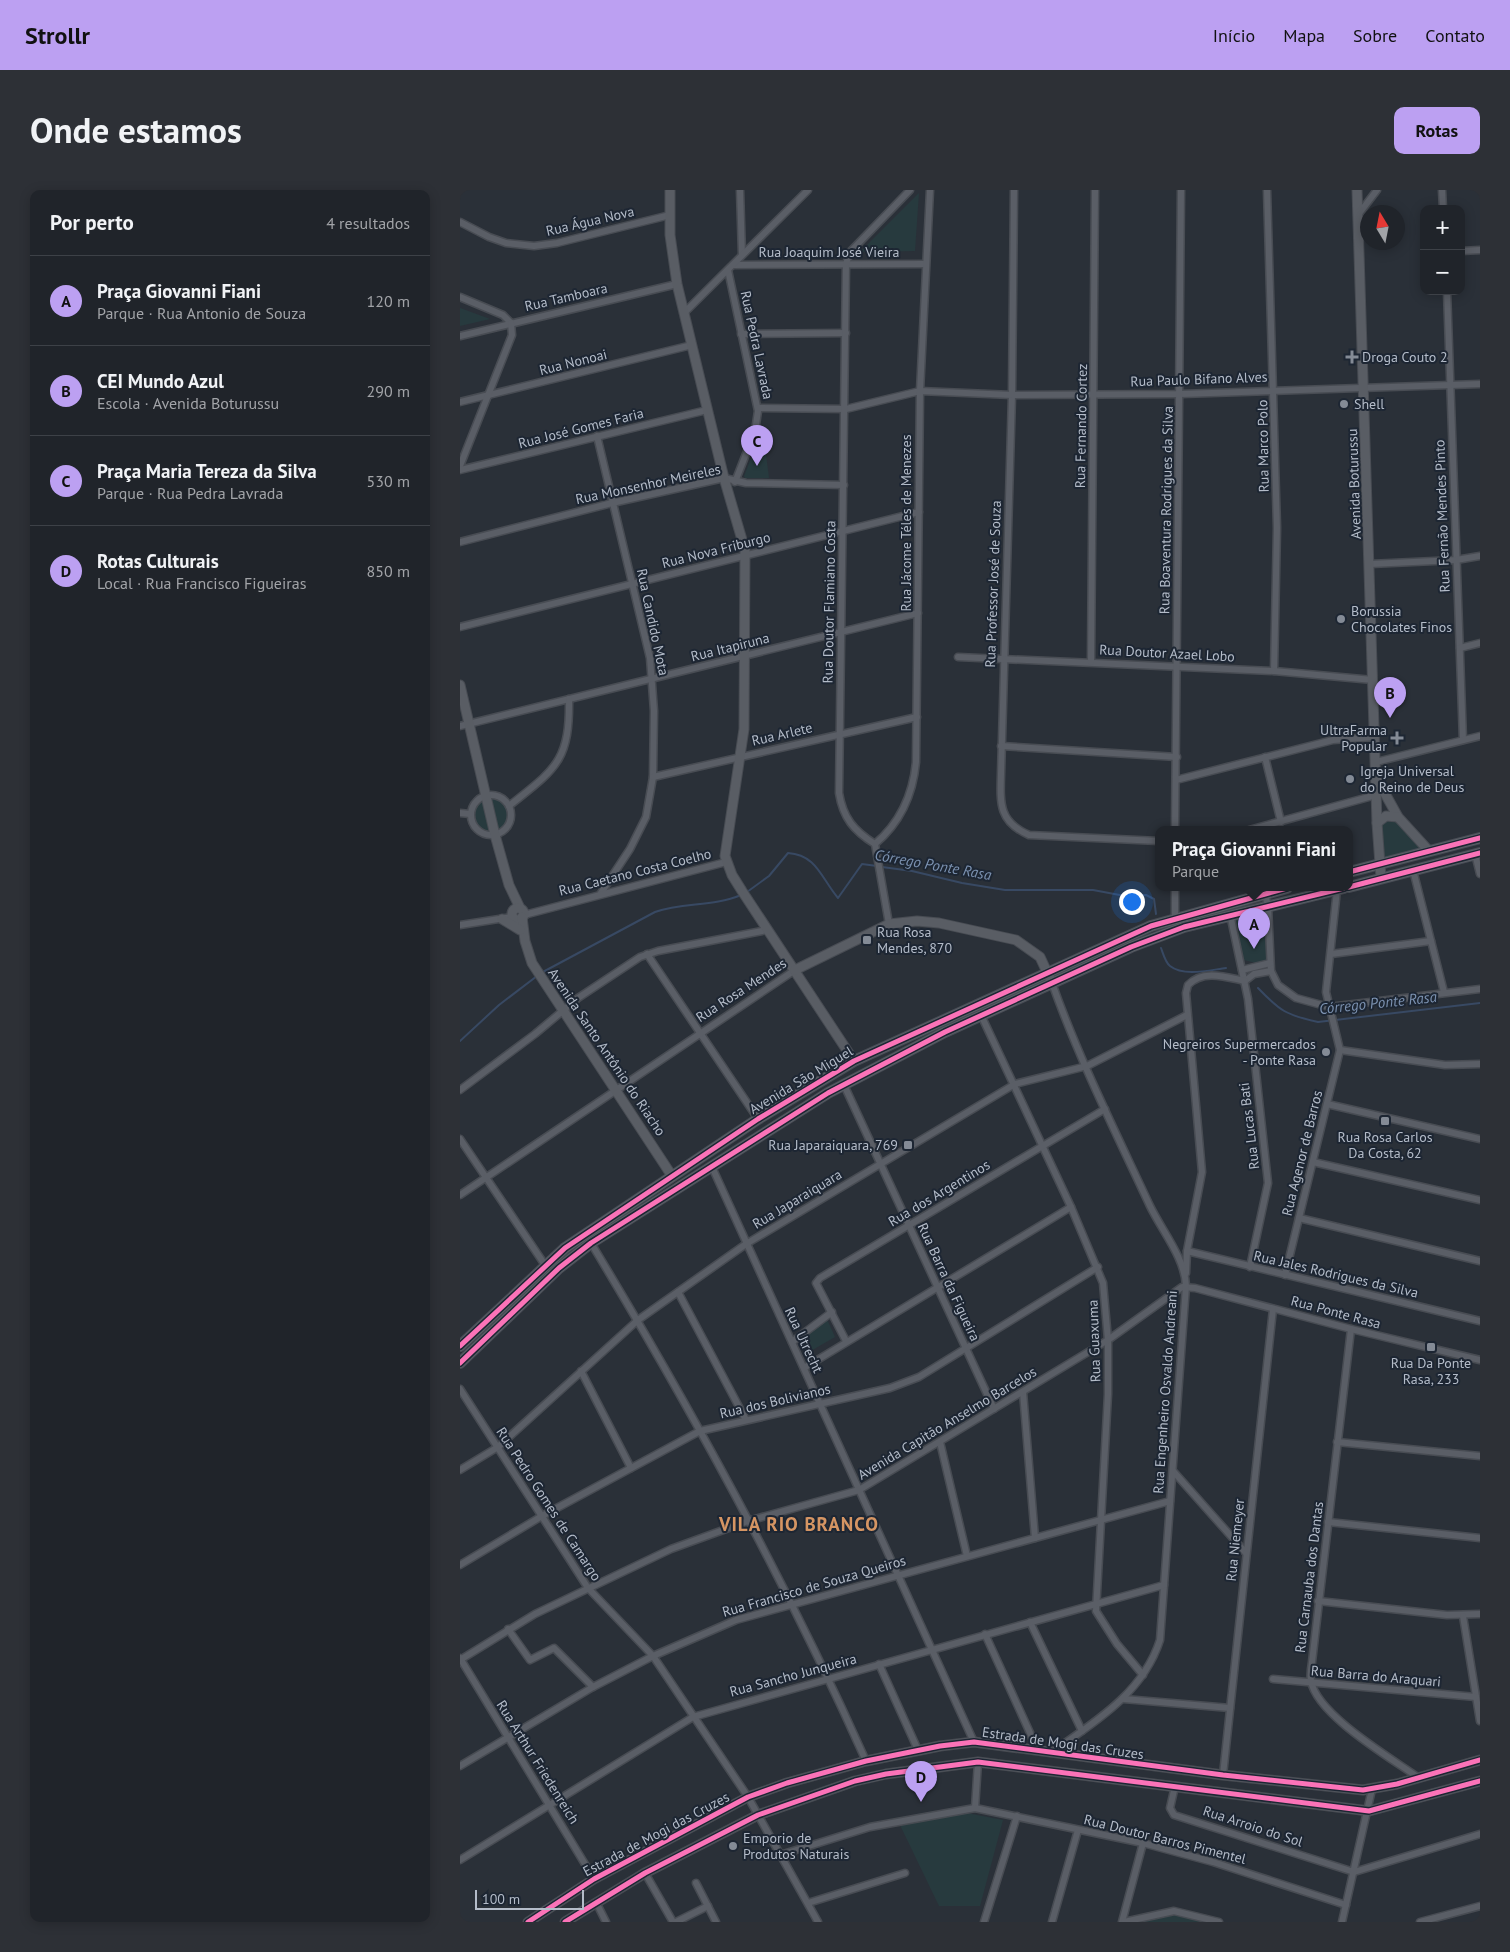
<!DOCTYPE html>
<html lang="pt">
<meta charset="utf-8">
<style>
:root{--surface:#20242a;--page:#2d3036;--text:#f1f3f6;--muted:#a2a4a8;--line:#3d4147;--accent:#bca0f2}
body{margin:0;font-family:"PT Sans",sans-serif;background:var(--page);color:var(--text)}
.controls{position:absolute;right:15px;top:15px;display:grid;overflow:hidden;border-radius:10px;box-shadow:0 2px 12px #0003}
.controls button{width:45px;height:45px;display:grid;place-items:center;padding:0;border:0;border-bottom:1px solid var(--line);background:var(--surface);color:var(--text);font:25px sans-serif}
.compass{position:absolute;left:900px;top:15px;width:45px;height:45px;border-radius:50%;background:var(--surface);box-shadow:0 2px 12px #0003;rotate:350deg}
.scale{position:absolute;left:15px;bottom:12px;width:109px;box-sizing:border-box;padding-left:5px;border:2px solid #b4bcc9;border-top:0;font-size:14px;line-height:18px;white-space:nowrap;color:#b4bcc9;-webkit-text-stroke:4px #1d2633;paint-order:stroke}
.you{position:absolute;left:671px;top:711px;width:18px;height:18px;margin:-12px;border:4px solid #fff;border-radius:50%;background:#1a73e8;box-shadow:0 0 0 8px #1a73e833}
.badge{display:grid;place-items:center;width:32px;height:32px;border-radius:50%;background:var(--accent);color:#111;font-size:16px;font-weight:700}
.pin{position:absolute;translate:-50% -41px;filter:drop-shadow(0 1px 2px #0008)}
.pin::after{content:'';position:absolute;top:26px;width:18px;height:15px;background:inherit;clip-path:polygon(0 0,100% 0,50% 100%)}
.popup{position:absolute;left:695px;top:636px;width:198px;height:65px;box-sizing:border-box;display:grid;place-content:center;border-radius:10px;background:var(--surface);filter:drop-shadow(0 1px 4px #0005);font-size:16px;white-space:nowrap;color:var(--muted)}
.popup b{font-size:19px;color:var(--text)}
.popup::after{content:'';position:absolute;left:50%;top:100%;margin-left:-10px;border:10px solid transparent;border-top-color:var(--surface)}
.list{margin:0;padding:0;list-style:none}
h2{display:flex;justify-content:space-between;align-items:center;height:65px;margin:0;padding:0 20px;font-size:21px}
h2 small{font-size:16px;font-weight:400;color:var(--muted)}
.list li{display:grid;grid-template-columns:32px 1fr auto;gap:15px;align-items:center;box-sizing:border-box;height:90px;padding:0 20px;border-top:1px solid var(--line)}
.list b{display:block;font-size:19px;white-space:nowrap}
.list p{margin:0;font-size:16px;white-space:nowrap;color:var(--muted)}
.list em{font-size:16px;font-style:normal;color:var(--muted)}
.map{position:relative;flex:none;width:1020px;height:1732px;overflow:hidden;border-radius:10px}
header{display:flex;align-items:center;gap:30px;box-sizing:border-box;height:70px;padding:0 25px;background:var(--accent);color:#111}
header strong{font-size:24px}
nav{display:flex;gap:28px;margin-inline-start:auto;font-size:18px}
.intro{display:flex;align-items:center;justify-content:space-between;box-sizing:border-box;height:120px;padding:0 30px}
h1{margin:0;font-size:35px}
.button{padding:12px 22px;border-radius:10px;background:var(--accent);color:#111;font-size:18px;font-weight:700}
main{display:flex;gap:30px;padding:0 30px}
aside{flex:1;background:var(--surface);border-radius:10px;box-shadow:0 2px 12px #0003}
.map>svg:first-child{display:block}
.green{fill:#273a3e}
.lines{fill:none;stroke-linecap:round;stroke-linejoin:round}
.stream{stroke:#384963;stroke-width:2}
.street-casing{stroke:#484c53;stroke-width:9}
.secondary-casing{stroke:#484c53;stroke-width:11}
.primary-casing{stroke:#484c55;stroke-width:12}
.street{stroke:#5a5e66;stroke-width:6}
.secondary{stroke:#595d64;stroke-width:9}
.primary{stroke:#5c6168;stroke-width:10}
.cycleway-casing{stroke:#1d2633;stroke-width:8}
.cycleway{stroke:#fb73b8;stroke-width:5}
.poi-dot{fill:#848b96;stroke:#1d2633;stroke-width:2}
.labels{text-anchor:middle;stroke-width:4;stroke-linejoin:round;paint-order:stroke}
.street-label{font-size:14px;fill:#b4bcc9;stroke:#1d2633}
.poi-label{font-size:14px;fill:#b4bcc9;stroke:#1d2633;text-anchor:start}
.water-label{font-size:15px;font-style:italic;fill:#7c92b1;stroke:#1d2633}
.district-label{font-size:19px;font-weight:bold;letter-spacing:1px;fill:#d59563;stroke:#1d2633}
</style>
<header>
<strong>Strollr</strong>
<nav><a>Início</a><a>Mapa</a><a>Sobre</a><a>Contato</a></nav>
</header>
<div class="intro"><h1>Onde estamos</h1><a class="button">Rotas</a></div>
<main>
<aside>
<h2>Por perto<small>4 resultados</small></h2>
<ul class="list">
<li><span class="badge">A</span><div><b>Praça Giovanni Fiani</b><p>Parque · Rua Antonio de Souza</p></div><em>120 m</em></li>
<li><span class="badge">B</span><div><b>CEI Mundo Azul</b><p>Escola · Avenida Boturussu</p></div><em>290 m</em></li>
<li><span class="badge">C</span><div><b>Praça Maria Tereza da Silva</b><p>Parque · Rua Pedra Lavrada</p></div><em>530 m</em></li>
<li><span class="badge">D</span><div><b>Rotas Culturais</b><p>Local · Rua Francisco Figueiras</p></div><em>850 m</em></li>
</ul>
</aside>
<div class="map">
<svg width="1020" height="1732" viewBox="0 0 1020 1732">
<rect width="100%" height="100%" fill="#2a3038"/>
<g class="green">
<path d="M 459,3 L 455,61 L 400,62 Z"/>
<path d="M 0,118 L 3,119 L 30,129 L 0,136 Z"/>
<path d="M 299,257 L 305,257 L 309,288 L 285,288 L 284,286 L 294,261 Z"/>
<circle cx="30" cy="625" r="19"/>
<path d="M 935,628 L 965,660 L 921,671 L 919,633 Z"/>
<path d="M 805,725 L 807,770 L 796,773 L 784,770 L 774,730 Z"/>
<path d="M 366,1127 L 375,1147 L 349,1162 L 343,1145 Z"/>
<path d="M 507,1623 L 543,1630 L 520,1716 L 479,1716 L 440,1635 Z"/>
<path d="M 714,1724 L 744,1732 L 676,1732 Z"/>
</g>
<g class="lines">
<g class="stream">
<path d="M 422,677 L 452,681 L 502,693 L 545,700 L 633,700 L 665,706 L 686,705 L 694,709 L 696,724"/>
<path d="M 287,702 L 309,686 L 328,663 C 357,665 361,688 378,708 L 402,674 L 417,676"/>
<path d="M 701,758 C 703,763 705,772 710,776 C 724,787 750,780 766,778"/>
<path d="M 81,783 L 195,722 C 223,712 253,717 281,705"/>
<path d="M 798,798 C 820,821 826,825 858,832 L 1020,813"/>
<path d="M 0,851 L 39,815 L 77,786"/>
</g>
<defs>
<g id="street">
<path d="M 280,0 L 282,65"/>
<path d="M 554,0 L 552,205 L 541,584 C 540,614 539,632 569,645 L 699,651"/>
<path d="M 807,0 L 817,338 L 814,481"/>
<path d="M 982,0 L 983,19"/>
<path d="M 898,25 L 917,0"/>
<path d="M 0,32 L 29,47 L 46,53 L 74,56 L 97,53 L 210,25"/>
<path d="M 1001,61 L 1020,60"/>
<path d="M 273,75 L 465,74"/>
<path d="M 268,80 L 298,221 L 295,241 L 275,292"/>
<path d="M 987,101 L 1003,550"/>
<path d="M 0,107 L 43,125 L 51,133"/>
<path d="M 224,123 L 348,0"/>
<path d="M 281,144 L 386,143"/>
<path d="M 0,146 L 217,94"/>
<path d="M 0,212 L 232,155"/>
<path d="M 298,218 L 386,219 L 460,201 L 552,205 L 721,204 L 1020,194"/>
<path d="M 137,246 L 190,468 L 194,521 L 193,587 L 186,627 L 170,659 L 141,703"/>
<path d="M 0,276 L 52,145 L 51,133"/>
<path d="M 0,280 L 247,220"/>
<path d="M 0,352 L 152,313 L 264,288 L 286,293 L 384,295"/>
<path d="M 910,374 L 996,370 L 1020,366"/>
<path d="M 0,437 L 459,322"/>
<path d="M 1000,458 L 1020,453"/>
<path d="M 498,467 L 814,481 L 913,490"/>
<path d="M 631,472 L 635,0"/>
<path d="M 0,536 L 458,423"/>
<path d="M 541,556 L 717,567"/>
<path d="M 805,567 L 821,632"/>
<path d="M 916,572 L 1020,546"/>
<path d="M 193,587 L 457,527"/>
<path d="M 716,590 L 873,550 L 915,547"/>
<circle cx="31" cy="625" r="20"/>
<path d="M 49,616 C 95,579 110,572 109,509"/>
<path d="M 0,623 L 10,624"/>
<path d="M 715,640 L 721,0"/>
<path d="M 789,640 L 916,605"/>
<path d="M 415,654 C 441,632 453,604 456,572 L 460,201 L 470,0"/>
<path d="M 1015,664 L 1020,684"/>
<path d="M 953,680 L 984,802"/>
<path d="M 715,698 L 715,727"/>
<path d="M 805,703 L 808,717 L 811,781 L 818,795 L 836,808 L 869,817 L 1020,799"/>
<path d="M 770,724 L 788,809 L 808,993 L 790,1077"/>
<path d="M 64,725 L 266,672"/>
<path d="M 429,734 L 415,654 C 394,641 383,628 379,603 L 386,74 L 390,62 L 450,0"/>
<path d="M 0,735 L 52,727"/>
<path d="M 187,764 L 298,929"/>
<path d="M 871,764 L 971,751"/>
<path d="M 782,780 L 810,773"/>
<path d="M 785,791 L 794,784 L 811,781"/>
<path d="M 521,825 L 611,1017 L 643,1093 L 648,1150 L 648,1204 L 636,1421 L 657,1454 L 683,1485"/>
<path d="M 880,860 L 985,875 L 1020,874"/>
<path d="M 384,895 L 534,1219"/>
<path d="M 0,900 L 75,844 L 118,808 L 180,767 L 198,761 L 307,740"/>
<path d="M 867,914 L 1020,949"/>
<path d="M 0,949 L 85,1075"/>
<path d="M 853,972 L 1020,1010"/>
<path d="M 252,977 L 514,1552"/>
<path d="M 0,1005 L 335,780"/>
<path d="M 839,1028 L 1020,1071"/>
<path d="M 131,1053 C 232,1220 326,1392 406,1571"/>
<path d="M 727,1061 L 1020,1131"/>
<path d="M 726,1083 L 727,1061 L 742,982 L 726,803 L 728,795 C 743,779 766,787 785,791"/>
<path d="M 825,1085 L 880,860 L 866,802 L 877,700"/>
<path d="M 218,1102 L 286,1230"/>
<path d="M 891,1139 L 852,1472 C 851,1478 850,1485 851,1491 C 857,1525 931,1568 959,1588"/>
<path d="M 386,1151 L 356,1093 L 360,1088 L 645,919"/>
<path d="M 332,1152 L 372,1122"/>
<path d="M 344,1178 L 611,1017"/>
<path d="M 121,1181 L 171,1278"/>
<path d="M 0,1199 L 128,1398 L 193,1466 L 288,1607 L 358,1732"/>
<path d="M 563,1202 L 575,1348"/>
<path d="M 480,1252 L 507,1366"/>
<path d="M 877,1252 L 1020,1266"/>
<path d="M 0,1280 L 38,1257 L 178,1130 L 286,1054 L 555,894 L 627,876 L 727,825"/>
<path d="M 713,1281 L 786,1363"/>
<path d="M 868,1332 L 1020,1348"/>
<path d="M 0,1375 L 82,1326 L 240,1241 L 430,1198 L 459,1187 L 638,1077"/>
<path d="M 858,1411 L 987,1425 L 1020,1424"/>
<path d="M 1003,1426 L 1020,1531"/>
<path d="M 570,1432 L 622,1541"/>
<path d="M 48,1439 L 70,1470 L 94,1458 L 133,1497"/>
<path d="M 525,1444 L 571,1545 L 576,1560"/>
<path d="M 0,1468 L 134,1689"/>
<path d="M 0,1470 L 75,1424 L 211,1359 L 288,1331 L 399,1300 L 648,1150 L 722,1097 L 735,1098 L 891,1139 L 1020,1170"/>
<path d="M 419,1474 L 458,1560"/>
<path d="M 813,1489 L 1016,1507"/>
<path d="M 664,1509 L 770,1518"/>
<path d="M 592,1562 C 635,1532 683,1503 700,1450 L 726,1096 C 725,1068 702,1041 690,1016 C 656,943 619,869 592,793"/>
<path d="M 0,1576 L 133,1497 L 193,1466 L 276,1430 L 710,1311"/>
<path d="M 763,1585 L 813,1119"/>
<path d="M 715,1596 L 710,1618 L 714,1625 L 894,1682 L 1020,1644"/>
<path d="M 515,1618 L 518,1572"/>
<path d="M 320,1665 L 410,1637 L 515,1618 L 683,1653 L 753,1672 L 886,1715"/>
<path d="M 0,1670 L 233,1527 L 704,1395"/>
<path d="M 185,1683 L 213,1732"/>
<path d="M 236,1693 L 256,1732"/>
<path d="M 136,1712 L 146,1732"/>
<path d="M 348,1713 L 445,1683"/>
<path d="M 216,1732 L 248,1716"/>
<path d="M 524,1732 L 557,1626"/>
<path d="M 592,1732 L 618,1640"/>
<path d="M 662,1732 L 683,1653"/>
<path d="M 664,1732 L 714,1721 L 759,1732"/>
<path d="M 882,1732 L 912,1599"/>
<path d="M 960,1732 L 1020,1716"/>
</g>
<g id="secondary">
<path d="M 210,0 L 210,45 L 217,94 L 264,288 L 285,360 L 284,539 L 265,666 L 272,685 L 282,701 L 394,871"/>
<path d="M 897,0 L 917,633 L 921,688"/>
<path d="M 0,495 L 35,645 L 49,695 L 60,718"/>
<path d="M 917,589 L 938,627 L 969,661"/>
<path d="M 917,633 L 926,626 L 938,627"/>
<circle cx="58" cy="724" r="6"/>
<path d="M 62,727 L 65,751 L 72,773 L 212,986"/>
<path d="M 42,729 L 60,740"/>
<path d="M 335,780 L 429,734 L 457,731 L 479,733 L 556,750 L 580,767 L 592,793"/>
<path d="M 68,1732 L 134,1689 L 288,1607 L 327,1593 L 406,1571 L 480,1556 L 514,1552 L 763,1585 L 903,1600 L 937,1594 L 1020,1570"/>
<path d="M 105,1732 L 185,1683 L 298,1625 L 395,1591 L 426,1584 L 518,1572 L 909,1621 L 1020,1591"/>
</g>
<g id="primary">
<path d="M 889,682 L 1020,648"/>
<path d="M 889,697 L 1020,663"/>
<path d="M 0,1156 L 105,1058 L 298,929 L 394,871 L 691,736 L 827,698"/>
<path d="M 0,1173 L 99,1078 L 131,1053 L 368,903 L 485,842 L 671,757 L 724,737 L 884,698"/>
</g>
</defs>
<use href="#street" class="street-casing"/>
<use href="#secondary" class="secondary-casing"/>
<use href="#primary" class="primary-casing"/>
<use href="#street" class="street"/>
<use href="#secondary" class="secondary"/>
<use href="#primary" class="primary"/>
<defs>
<g id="cycleway">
<path d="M 889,682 L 1020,648"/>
<path d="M 889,697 L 1020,663"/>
<path d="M 0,1156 L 105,1058 L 298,929 L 394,871 L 691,736 L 827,698"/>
<path d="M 0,1173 L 99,1078 L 131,1053 L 368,903 L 485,842 L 671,757 L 724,737 L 884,698"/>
<path d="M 68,1732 L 134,1689 L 288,1607 L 327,1593 L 406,1571 L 480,1556 L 514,1552 L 763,1585 L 903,1600 L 937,1594 L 1020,1570"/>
<path d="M 105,1732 L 185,1683 L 298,1625 L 395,1591 L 426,1584 L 518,1572 L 909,1621 L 1020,1591"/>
</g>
</defs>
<use href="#cycleway" class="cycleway-casing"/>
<use href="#cycleway" class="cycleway"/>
</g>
<g class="poi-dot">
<path d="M889.5 159.5h5v5h5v5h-5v5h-5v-5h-5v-5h5z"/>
<circle cx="884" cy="214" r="5"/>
<circle cx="881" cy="429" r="5"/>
<path d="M934.5 540.5h5v5h5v5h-5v5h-5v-5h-5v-5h5z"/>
<circle cx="890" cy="589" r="5"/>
<rect x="402" y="745" width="10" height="10" rx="2.5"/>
<circle cx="866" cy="862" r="5"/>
<rect x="920" y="926" width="10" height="10" rx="2.5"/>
<rect x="443" y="950" width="10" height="10" rx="2.5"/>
<rect x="966" y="1152" width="10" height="10" rx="2.5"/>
<circle cx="273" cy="1656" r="5"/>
</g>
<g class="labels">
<g class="street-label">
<text transform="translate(130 31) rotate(-13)" y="5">Rua Água Nova</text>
<text x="369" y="67">Rua Joaquim José Vieira</text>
<text transform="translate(106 107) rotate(-13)" y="5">Rua Tamboara</text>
<text transform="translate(297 155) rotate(78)" y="5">Rua Pedra Lavrada</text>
<text transform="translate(113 172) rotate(-14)" y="5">Rua Nonoai</text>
<text transform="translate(739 189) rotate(-2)" y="5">Rua Paulo Bifano Alves</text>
<text transform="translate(621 236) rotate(-89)" y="5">Rua Fernando Cortez</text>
<text transform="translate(121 238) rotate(-14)" y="5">Rua José Gomes Faria</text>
<text transform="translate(803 256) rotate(-91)" y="5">Rua Marco Polo</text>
<text transform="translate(188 294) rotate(-12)" y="5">Rua Monsenhor Meireles</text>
<text transform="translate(894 294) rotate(-92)" y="5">Avenida Boturussu</text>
<text transform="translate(706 320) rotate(-89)" y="5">Rua Boaventura Rodrigues da Silva</text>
<text transform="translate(982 326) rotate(-92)" y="5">Rua Fernão Mendes Pinto</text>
<text transform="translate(446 333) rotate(-90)" y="5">Rua Jácome Téles de Menezes</text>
<text transform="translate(256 360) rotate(-14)" y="5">Rua Nova Friburgo</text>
<text transform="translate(533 394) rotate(-88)" y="5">Rua Professor José de Souza</text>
<text transform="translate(369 412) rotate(-89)" y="5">Rua Doutor Flamiano Costa</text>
<text transform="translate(193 432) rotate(78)" y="5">Rua Candido Mota</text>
<text transform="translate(270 457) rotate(-14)" y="5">Rua Itapiruna</text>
<text transform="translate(707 463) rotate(3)" y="5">Rua Doutor Azael Lobo</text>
<text transform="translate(322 544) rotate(-13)" y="5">Rua Arlete</text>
<text transform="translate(175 682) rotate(-14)" y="5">Rua Caetano Costa Coelho</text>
<text transform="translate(281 800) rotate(-33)" y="5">Rua Rosa Mendes</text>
<text transform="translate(147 862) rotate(56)" y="5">Avenida Santo Antônio do Riacho</text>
<text transform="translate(341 890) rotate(-31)" y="5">Avenida São Miguel</text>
<text transform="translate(789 936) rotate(-97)" y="5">Rua Lucas Bati</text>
<text transform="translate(842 963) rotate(-76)" y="5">Rua Agenor de Barros</text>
<text transform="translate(479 1003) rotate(-31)" y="5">Rua dos Argentinos</text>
<text transform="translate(337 1009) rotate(-31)" y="5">Rua Japaraiquara</text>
<text transform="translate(876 1084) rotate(13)" y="5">Rua Jales Rodrigues da Silva</text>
<text transform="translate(489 1092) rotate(65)" y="5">Rua Barra da Figueira</text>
<text transform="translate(876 1122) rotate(15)" y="5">Rua Ponte Rasa</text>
<text transform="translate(344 1150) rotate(65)" y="5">Rua Utrecht</text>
<text transform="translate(634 1151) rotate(-92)" y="5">Rua Guaxuma</text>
<text transform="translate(705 1202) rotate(-86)" y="5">Rua Engenheiro Osvaldo Andreani</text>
<text transform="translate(315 1211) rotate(-13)" y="5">Rua dos Bolivianos</text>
<text transform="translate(487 1233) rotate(-31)" y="5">Avenida Capitão Anselmo Barcelos</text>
<text transform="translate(89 1314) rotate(57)" y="5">Rua Pedro Gomes de Camargo</text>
<text transform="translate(775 1350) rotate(-84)" y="5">Rua Niemeyer</text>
<text transform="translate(849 1387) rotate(-83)" y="5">Rua Carnauba dos Dantas</text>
<text transform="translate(354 1396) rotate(-16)" y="5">Rua Francisco de Souza Queiros</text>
<text transform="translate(333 1485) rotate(-15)" y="5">Rua Sancho Junqueira</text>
<text transform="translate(916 1486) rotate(5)" y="5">Rua Barra do Araquari</text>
<text transform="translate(603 1553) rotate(8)" y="5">Estrada de Mogi das Cruzes</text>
<text transform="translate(78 1572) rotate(58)" y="5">Rua Arthur Friedenreich</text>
<text transform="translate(793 1636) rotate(18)" y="5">Rua Arroio do Sol</text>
<text transform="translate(196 1644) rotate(-28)" y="5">Estrada de Mogi das Cruzes</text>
<text transform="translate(705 1649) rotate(14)" y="5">Rua Doutor Barros Pimentel</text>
</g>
<g class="poi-label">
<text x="902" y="172">Droga Couto 2</text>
<text x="894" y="219">Shell</text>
<text x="891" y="426">Borussia<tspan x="891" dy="16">Chocolates Finos</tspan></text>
<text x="927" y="545" text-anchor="end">UltraFarma<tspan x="927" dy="16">Popular</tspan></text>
<text x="900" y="586">Igreja Universal<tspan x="900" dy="16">do Reino de Deus</tspan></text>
<text x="417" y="747">Rua Rosa<tspan x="417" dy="16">Mendes, 870</tspan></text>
<text x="856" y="859" text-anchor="end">Negreiros Supermercados<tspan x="856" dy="16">- Ponte Rasa</tspan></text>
<text x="925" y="952" text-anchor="middle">Rua Rosa Carlos<tspan x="925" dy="16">Da Costa, 62</tspan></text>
<text x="438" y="960" text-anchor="end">Rua Japaraiquara, 769</text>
<text x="971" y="1178" text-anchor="middle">Rua Da Ponte<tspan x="971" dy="16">Rasa, 233</tspan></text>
<text x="283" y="1653">Emporio de<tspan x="283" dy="16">Produtos Naturais</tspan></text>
</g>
<g class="water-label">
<text transform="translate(473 675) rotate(10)" y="5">Córrego Ponte Rasa</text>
<text transform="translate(918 813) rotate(-6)" y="5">Córrego Ponte Rasa</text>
</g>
<g class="district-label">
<text x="339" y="1341">VILA RIO BRANCO</text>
</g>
</g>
</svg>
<div class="controls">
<button>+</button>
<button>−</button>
</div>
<svg class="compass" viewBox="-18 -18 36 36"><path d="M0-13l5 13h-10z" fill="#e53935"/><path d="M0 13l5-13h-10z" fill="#a2a4a8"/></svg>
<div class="scale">100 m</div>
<div class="you"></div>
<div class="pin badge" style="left:794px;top:759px">A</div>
<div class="popup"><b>Praça Giovanni Fiani</b>Parque</div>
<div class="pin badge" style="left:930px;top:528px">B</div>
<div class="pin badge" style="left:297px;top:276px">C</div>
<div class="pin badge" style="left:461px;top:1612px">D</div>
</div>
</main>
